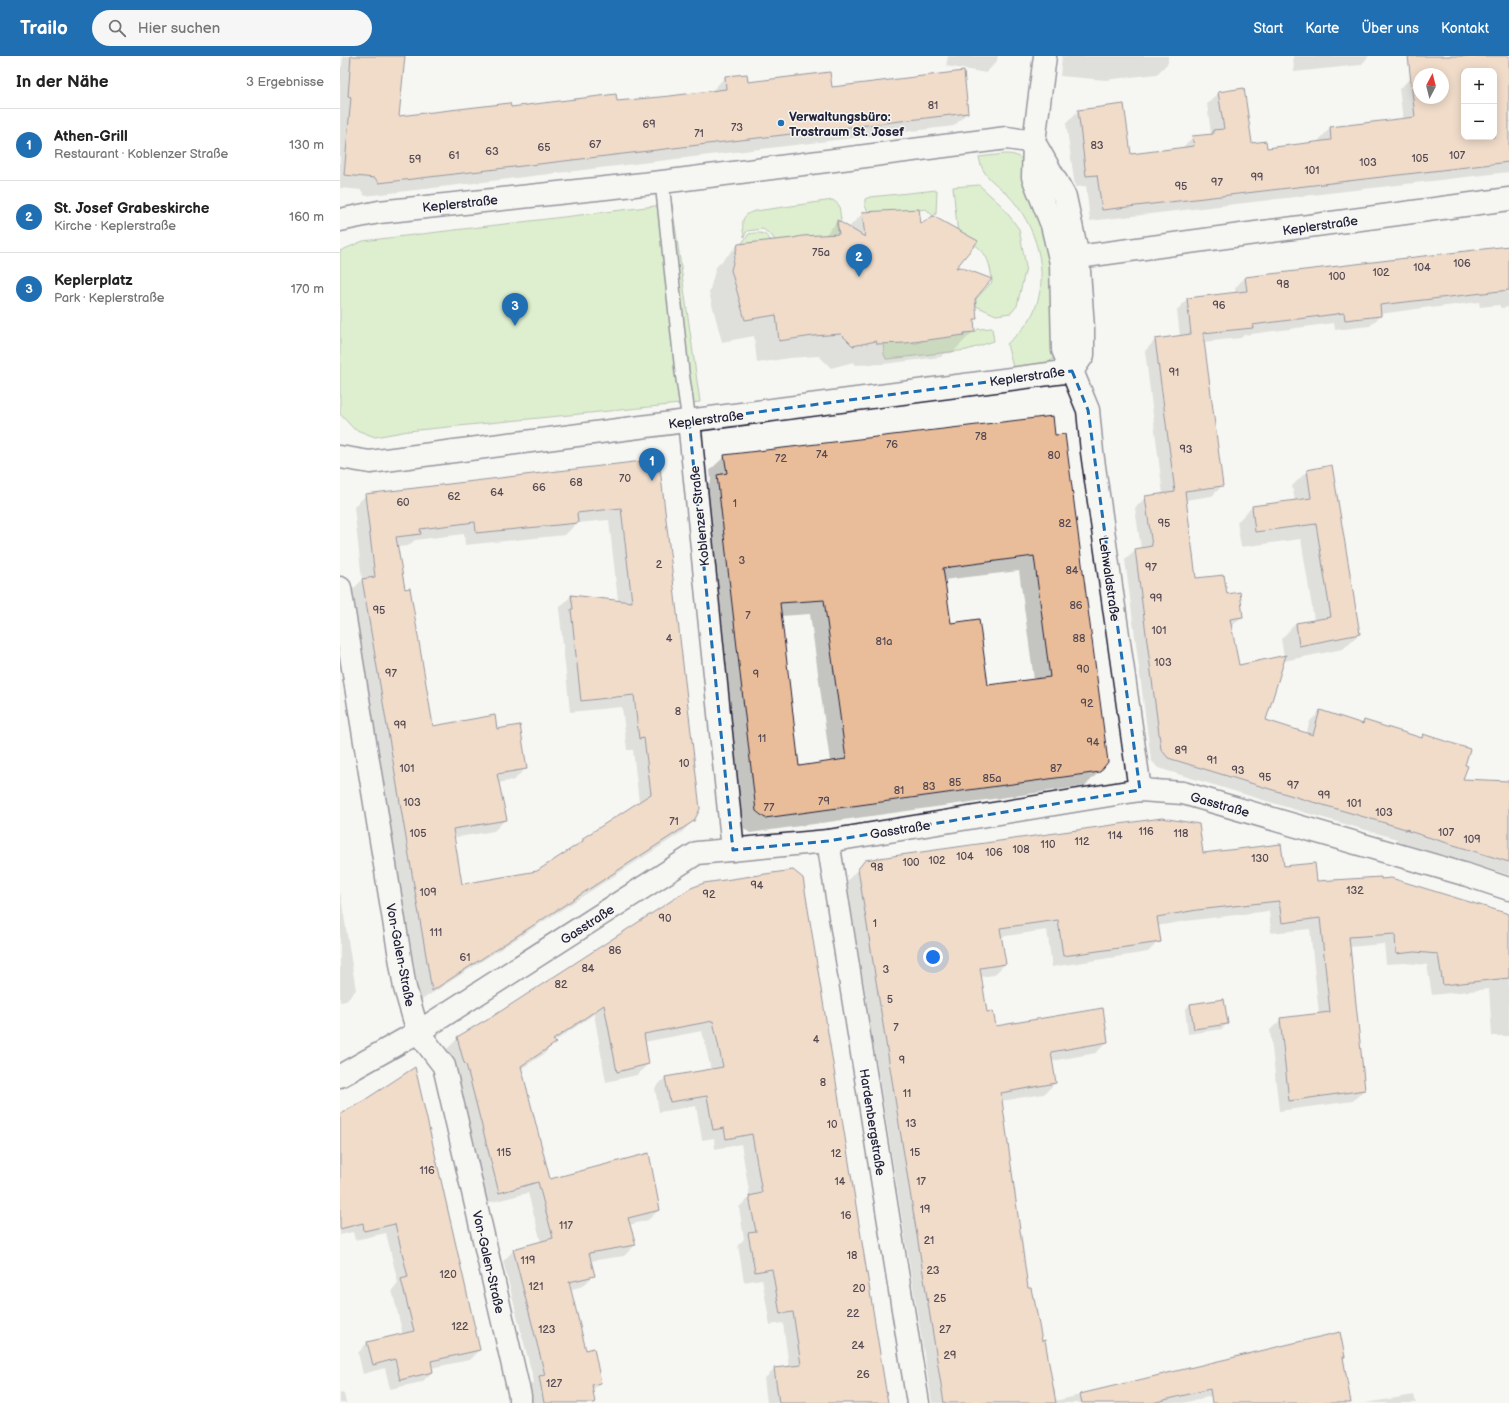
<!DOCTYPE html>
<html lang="de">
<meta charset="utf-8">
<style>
:root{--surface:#fff;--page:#f6f6f6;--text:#222;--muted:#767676;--line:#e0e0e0;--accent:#1f6fb2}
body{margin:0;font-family:"Balsamiq Sans",sans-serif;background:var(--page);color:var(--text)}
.controls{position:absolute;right:12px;top:12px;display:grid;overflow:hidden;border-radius:8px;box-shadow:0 2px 10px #0003}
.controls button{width:36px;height:36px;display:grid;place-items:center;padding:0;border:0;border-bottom:1px solid var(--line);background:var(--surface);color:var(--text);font:20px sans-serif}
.compass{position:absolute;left:1073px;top:12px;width:36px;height:36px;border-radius:50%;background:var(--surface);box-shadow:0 2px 10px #0003;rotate:7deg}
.you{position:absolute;left:593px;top:901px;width:14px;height:14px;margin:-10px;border:3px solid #fff;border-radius:50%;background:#1a73e8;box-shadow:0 0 0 6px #1a73e833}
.badge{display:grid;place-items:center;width:26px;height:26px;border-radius:50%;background:var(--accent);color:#fff;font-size:13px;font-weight:700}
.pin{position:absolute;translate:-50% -33px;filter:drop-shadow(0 1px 2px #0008)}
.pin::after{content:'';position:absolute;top:21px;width:14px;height:12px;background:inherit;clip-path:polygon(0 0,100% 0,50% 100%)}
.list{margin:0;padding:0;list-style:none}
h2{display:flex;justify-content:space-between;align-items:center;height:52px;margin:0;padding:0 16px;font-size:17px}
h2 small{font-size:13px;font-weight:400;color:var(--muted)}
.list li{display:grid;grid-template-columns:26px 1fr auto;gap:12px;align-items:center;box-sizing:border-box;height:72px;padding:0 16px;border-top:1px solid var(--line)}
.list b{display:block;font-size:15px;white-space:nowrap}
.list p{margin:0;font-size:13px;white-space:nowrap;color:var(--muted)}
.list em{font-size:13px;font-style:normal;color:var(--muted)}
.icon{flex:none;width:22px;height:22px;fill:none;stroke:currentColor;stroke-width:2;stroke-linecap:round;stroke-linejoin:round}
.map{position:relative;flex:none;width:1169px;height:1347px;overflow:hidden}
header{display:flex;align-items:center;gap:24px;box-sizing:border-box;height:56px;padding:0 20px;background:var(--accent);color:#fff}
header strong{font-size:19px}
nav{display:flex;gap:22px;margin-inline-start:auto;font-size:14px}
.search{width:280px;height:36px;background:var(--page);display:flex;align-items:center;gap:10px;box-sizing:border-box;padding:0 14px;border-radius:22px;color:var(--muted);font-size:15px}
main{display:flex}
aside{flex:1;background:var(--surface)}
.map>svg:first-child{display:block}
.green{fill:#bfe7a2;stroke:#70846e}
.shadow{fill:#0003;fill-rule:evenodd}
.building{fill:#eabd9a;stroke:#22223b;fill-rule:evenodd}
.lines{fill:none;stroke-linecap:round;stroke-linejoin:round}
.service-casing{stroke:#22223b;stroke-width:16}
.minor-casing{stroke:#22223b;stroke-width:25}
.service{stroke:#f6f6f2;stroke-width:13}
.minor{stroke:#f6f6f2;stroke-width:22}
.marked{fill:none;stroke:#1f6fb2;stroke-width:3;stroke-dasharray:8 5;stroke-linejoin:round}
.poi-dot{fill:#1f6fb2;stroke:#f6f6f2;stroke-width:1.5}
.labels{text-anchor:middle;stroke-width:3;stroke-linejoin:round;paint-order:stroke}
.number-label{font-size:11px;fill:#544953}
.poi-label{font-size:13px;font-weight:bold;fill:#22223b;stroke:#f6f6f2;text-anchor:start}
.street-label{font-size:13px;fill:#22223b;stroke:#f6f6f2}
</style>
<header>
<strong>Trailo</strong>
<div class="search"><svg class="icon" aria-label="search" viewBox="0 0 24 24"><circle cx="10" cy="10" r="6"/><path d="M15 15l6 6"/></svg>Hier suchen</div>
<nav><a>Start</a><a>Karte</a><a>Über uns</a><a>Kontakt</a></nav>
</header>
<main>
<aside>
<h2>In der Nähe<small>3 Ergebnisse</small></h2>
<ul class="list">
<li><span class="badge">1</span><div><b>Athen-Grill</b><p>Restaurant · Koblenzer Straße</p></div><em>130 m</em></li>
<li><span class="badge">2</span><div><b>St. Josef Grabeskirche</b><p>Kirche · Keplerstraße</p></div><em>160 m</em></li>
<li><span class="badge">3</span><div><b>Keplerplatz</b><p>Park · Keplerstraße</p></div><em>170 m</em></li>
</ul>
</aside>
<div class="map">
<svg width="1169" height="1347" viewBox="0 0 1169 1347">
<rect width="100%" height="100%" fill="#f6f6f2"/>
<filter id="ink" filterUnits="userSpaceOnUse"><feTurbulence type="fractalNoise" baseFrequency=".025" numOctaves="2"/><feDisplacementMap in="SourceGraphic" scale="8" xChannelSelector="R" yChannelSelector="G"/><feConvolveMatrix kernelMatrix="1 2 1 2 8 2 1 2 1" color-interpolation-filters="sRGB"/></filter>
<g filter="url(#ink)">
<g class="green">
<path d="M 665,98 C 675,98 680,100 686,108 L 708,177 L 715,302 L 697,313 L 674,315 L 667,288 C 678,278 688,269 694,255 C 711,218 696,168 668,139 C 655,126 642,121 639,101 Z"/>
<path d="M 639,129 L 661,149 L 679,173 L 686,211 L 677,250 L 671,257 L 656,259 L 636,250 L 636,243 L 652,226 C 650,198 642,191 618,179 L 613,131 Z"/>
<path d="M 597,134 L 596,158 L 593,160 L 586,153 L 531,160 L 525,150 L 525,143 L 530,141 Z"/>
<path d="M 493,144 L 499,149 L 501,164 L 496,166 L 499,182 L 436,256 L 403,195 L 402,187 L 409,178 C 418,176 425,176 430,184 L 432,184 L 433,190 L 437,187 L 432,180 L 423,173 L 407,175 L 404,181 C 402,167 400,158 416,155 Z"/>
<path d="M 332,148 L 360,346 L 68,375 L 35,381 L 14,373 L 0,358 L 0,195 L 23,185 Z"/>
<path d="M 652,272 L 654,285 L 627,294 L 548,303 L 546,303 L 544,298 L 543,286 C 549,286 556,284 562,284 C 576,286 577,292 587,279 L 635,276 L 638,273 Z"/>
</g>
<g class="shadow">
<path d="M 3,0 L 64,0 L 58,61 L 170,52 L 277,47 L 372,35 L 385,21 L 407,27 L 491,32 L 627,57 L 614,70 L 25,140 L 21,134 L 0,132 L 0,13 L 2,10 Z"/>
<path d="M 608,0 L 658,0 L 657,5 L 646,17 L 606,10 Z"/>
<path d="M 722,0 L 828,0 L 828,7 L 817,18 L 765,24 L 720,20 Z"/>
<path d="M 953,0 L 1029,0 L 1021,9 L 954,16 Z"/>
<path d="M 1125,0 L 1169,0 L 1169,116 L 750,165 L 746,130 L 735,131 L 726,67 L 738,55 L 790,99 L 842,92 L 853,81 L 868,79 L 871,77 L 867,48 L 879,37 L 911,88 L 926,93 L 979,86 L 979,84 L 990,72 L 1063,64 L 1059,33 L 1071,22 L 1079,21 L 1079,42 L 1103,42 L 1103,18 L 1102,18 L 1107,17 L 1124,31 L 1124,81 L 1154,81 L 1154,15 L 1127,15 Z"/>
<path d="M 523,157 L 580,169 L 614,213 L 634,243 L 636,263 L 634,265 L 634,275 L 612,297 L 603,298 L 601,301 L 544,308 L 515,309 L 514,306 L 491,312 L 479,300 L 450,302 L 417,307 L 414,280 L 382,286 L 369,237 L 376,211 L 399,188 L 484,180 L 497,166 L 508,172 Z"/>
<path d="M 1169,191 L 1169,251 L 1160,252 L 1160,249 L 1140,251 L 1139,246 L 1091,252 L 1091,251 L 1040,258 L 1040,260 L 1030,270 L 995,274 L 994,267 L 904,279 L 901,282 L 863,286 L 882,430 L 872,440 L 845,444 L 855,523 L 886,539 L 902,561 L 891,571 L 898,610 L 944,601 L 941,583 L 956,567 L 974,564 L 961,483 L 901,491 L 897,466 L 912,451 L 955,445 L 952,430 L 967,415 L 1019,578 L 1003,593 L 944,605 L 924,665 L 966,678 L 970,665 L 981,655 L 1021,668 L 1024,665 L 1080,683 L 1083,679 L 1124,710 L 1122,724 L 1169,726 L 1169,819 L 1056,785 L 1057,783 L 956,754 L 818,712 L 811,704 L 785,504 L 796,494 L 801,493 L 795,452 L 806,441 L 823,439 L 805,295 L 815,284 L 840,281 L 837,254 L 847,243 L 896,238 L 895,232 L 905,221 Z"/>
<path d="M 714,380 L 760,715 L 745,730 L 410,777 L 401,770 L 362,434 L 371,425 L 370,414 L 385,400 ZM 679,515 L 694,624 L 648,631 L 610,568 L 603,524 ZM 470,558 L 490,706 L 459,711 L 441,560 Z"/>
<path d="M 310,405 L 353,765 L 341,777 L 80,945 L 10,536 L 22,524 L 14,451 L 26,439 ZM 269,464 L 278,545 L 231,540 L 219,552 L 230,656 L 282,651 L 287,694 L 293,694 L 299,747 L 243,783 L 236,791 L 197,816 L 121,829 L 113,782 L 154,775 L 166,763 L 158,727 L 174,724 L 186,712 L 157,674 L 92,671 L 57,491 L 68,490 L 75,484 L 124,478 L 125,489 L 225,479 L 237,467 Z"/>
<path d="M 862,798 L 943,811 L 976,826 L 1039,824 L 1169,859 L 1169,980 L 1152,980 L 1149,933 L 1092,939 L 1087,909 L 1064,907 L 1046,908 L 1044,888 L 1009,891 L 1024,1034 L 1013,1045 L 939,1055 L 930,974 L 941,963 L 979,958 L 970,873 L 931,877 L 929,855 L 846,865 L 817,870 L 819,885 L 808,896 L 712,911 L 707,874 L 660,881 L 665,908 L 654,919 L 640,921 L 646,957 L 655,971 L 767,986 L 756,997 L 712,1005 L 715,1027 L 704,1038 L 661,1045 L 688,1234 L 715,1345 L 999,1277 L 1004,1300 L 1002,1302 L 1010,1347 L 947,1347 L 941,1323 L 843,1347 L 592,1347 L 507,825 L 525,805 Z"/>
<path d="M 351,833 L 547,1347 L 427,1347 L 424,1323 L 435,1313 L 449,1311 L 443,1267 L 430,1269 L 422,1223 L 404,1226 L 398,1189 L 404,1183 L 399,1151 L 410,1141 L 401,1088 L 375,1093 L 374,1082 L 362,1084 L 356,1050 L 319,1056 L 315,1032 L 326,1021 L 371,1014 L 362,975 L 304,986 L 308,1008 L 297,1019 L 266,1026 L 254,958 L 214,986 L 214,987 L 204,998 L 181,1013 L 209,1124 L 319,1154 L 308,1164 L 289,1169 L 295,1189 L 284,1200 L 250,1205 L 254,1219 L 243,1230 L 229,1234 L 245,1295 L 260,1327 L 252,1335 L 254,1347 L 191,1347 L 188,1331 L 194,1326 L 163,1205 L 174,1194 L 201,1186 L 188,1137 L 148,1147 L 116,1019 L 113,1017 L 107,993 L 118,982 L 145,967 Z"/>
<path d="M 0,835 L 16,934 L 6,945 L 0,946 Z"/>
<path d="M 850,948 L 887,968 L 882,973 L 848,978 L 845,954 Z"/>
<path d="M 0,1059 L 139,1294 L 129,1304 L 91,1312 L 92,1316 L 82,1326 L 50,1333 L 45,1312 L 23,1318 L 18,1297 L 27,1287 L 63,1279 L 52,1234 L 58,1227 L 46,1177 L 15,1184 L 13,1176 L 0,1179 Z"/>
<path d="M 0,1337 L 4,1338 L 6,1347 L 0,1347 Z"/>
<path d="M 1074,1339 L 1076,1347 L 1025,1347 Z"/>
</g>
<g class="building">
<path d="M 11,0 L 65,0 L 59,60 L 170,47 L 171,51 L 276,38 L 277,45 L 330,40 L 386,33 L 385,20 L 407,18 L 408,26 L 490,16 L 492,31 L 624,15 L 628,57 L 39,127 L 35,122 L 4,119 L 11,41 L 8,40 Z"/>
<path d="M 1068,0 L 1169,0 L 1169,106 L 762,154 L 757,119 L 746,120 L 738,54 L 784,48 L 791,98 L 854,90 L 852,80 L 873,78 L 873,74 L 884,73 L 878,36 L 904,32 L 912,87 L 926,85 L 927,92 L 991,84 L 990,71 L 1075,61 ZM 1124,15 L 1154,15 L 1154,81 L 1124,81 ZM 1079,18 L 1103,18 L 1103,42 L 1079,42 Z"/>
<path d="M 579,153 L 581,168 L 593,160 L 638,185 L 616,212 L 620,211 L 652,223 L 635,243 L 637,263 L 634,263 L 635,276 L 624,277 L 624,279 L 566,287 L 537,288 L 536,285 L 513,290 L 501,278 L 473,280 L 439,285 L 436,259 L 405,264 L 391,214 L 398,188 L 453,182 L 462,180 L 499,178 L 497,164 L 525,181 L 522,156 Z"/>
<path d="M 1169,190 L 1169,234 L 1040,249 L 1041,260 L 1005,264 L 1004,257 L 912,269 L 913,272 L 863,277 L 883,430 L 845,435 L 856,522 L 884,519 L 887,538 L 900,536 L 903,561 L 890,563 L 899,609 L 946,599 L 926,664 L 973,679 L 980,654 L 1023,668 L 1024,664 L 1082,682 L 1083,678 L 1130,693 L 1125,709 L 1128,710 L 1123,723 L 1169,725 L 1169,806 L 1065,774 L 1069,774 L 966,744 L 828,702 L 821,693 L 795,493 L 812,490 L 805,440 L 835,436 L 815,283 L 851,278 L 847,242 L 907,235 L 905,221 Z"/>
<path d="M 713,360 L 715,379 L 725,378 L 768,706 L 760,716 L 425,762 L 416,755 L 377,419 L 387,417 L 384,399 ZM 694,500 L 710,621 L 648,629 L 639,563 L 611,567 L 603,512 ZM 484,544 L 506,703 L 459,710 L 440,547 Z"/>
<path d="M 311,404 L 320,412 L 360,753 L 354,765 L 92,935 L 22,523 L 35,521 L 25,438 ZM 281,452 L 292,546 L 231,539 L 233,553 L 231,553 L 241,645 L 294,639 L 299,683 L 304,682 L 311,738 L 243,782 L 243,785 L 197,815 L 122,828 L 113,773 L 167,764 L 157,718 L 187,713 L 180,669 L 157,673 L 155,659 L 93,670 L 70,532 L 65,533 L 56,481 L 81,478 L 80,473 L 135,466 L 136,477 L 238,467 L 237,457 Z"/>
<path d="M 992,409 L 1020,578 L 959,590 L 956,567 L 991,561 L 976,468 L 915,476 L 912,450 L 971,442 L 967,414 Z"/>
<path d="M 822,762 L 859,768 L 863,797 L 941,788 L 944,810 L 975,807 L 977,825 L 1041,821 L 1041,823 L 1051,822 L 1169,858 L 1169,922 L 1103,929 L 1098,898 L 1075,896 L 1056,898 L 1055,878 L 1009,881 L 1025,1034 L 949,1045 L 940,962 L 990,956 L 980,862 L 942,867 L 939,845 L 857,854 L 817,861 L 821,886 L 723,900 L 718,864 L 660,872 L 666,908 L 640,912 L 647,956 L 653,955 L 656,970 L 763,952 L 768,986 L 711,996 L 716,1027 L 661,1037 L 688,1232 L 691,1232 L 693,1242 L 694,1242 L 702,1285 L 705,1284 L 716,1347 L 604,1347 L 518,813 L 525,804 Z"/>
<path d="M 453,814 L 463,822 L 548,1347 L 439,1347 L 434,1312 L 461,1309 L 453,1256 L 440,1258 L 432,1213 L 415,1216 L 408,1177 L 416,1176 L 409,1140 L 422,1137 L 412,1078 L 386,1083 L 384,1072 L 373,1074 L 367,1040 L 330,1046 L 325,1021 L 383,1011 L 373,965 L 304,978 L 309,1008 L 277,1016 L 264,949 L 213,984 L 216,987 L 181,1010 L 210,1123 L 309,1097 L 320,1154 L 288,1162 L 296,1189 L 249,1197 L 255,1220 L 229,1226 L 246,1294 L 254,1292 L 261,1327 L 252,1329 L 255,1347 L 204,1347 L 199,1320 L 205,1319 L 173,1193 L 213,1182 L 198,1126 L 159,1137 L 126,1008 L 124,1007 L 117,981 L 142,966 L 144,966 L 351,832 L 364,827 Z"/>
<path d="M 884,943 L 888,968 L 854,973 L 850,948 Z"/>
<path d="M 75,1011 L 140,1294 L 91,1305 L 93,1316 L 60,1324 L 55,1303 L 33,1309 L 27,1286 L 74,1275 L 61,1223 L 68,1221 L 55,1168 L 24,1175 L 23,1167 L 0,1173 L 0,1058 L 20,1047 Z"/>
<path d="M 1000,1276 L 1005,1301 L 1003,1301 L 1011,1347 L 872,1347 L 870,1333 L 812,1347 L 742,1347 L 740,1338 Z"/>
</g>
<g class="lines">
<defs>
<path id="service" d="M 322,126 L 342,316 L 349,365"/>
<g id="minor">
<path d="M 705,0 L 694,86 L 693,121 L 712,169 L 721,207 L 723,294 L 732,315 L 748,354 L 752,396 L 800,734"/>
<path d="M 0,164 L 39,156 L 322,126 L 667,82 L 694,86 L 725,141 L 738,201 L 743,272 L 743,299 L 732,315"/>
<path d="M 724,206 L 738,201 L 1169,143"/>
<path d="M 349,365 L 393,794"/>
<path d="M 0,401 L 30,406 L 732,315"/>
<path d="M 0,532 L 65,932 L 78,976 L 104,1010 L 180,1340 L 180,1347"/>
<path d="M 488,785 L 578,1347"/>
<path d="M 0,1020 L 78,976 L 357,797 L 488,785 L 800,734 L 843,737 L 1127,819 L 1169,833"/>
</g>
</defs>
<use href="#service" class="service-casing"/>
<use href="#minor" class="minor-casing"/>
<use href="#service" class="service"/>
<use href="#minor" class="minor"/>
</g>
</g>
<path d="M0 0H1169V1347H0ZM 732,315 L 748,354 L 800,734 L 488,785 L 393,794 L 349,365 Z" fill="#f6f6f2" fill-opacity=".55" fill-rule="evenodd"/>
<path class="marked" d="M 732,315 L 748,354 L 800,734 L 488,785 L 393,794 L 349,365 Z"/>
<circle class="poi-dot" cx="441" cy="67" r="4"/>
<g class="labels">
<g class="number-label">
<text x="593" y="53">81</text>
<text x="309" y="72">69</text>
<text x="397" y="75">73</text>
<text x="359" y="81">71</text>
<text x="255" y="92">67</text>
<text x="757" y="93">83</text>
<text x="204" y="95">65</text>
<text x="152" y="99">63</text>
<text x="114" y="103">61</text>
<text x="1117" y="103">107</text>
<text x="1080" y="106">105</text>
<text x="75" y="107">59</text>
<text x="1028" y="110">103</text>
<text x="972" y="118">101</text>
<text x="917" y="125">99</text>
<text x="877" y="130">97</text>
<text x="841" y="134">95</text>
<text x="481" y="200">75a</text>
<text x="1122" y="211">106</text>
<text x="1082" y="215">104</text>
<text x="1041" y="220">102</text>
<text x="997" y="224">100</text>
<text x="943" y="232">98</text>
<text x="879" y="253">96</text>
<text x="834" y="320">91</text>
<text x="641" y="384">78</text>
<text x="552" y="392">76</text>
<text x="846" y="397">93</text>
<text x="482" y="402">74</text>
<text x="714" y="403">80</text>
<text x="441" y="406">72</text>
<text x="285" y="426">70</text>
<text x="236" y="430">68</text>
<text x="199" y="435">66</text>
<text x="157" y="440">64</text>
<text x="114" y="444">62</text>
<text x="63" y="450">60</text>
<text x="395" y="451">1</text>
<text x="725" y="471">82</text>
<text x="824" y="471">95</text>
<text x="402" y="508">3</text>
<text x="319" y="512">2</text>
<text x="811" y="515">97</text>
<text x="732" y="518">84</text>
<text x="816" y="546">99</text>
<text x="736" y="553">86</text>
<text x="39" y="558">95</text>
<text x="408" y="563">7</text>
<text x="819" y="578">101</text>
<text x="329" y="586">4</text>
<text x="739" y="586">88</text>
<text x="544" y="589">81a</text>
<text x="823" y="610">103</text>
<text x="743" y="617">90</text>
<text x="51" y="621">97</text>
<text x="416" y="622">9</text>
<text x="747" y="651">92</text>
<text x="338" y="659">8</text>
<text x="60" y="673">99</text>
<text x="422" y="686">11</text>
<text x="753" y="690">94</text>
<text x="841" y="698">89</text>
<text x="872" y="708">91</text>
<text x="344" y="711">10</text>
<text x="67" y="716">101</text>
<text x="716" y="716">87</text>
<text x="898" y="718">93</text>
<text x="925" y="725">95</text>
<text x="652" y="726">85a</text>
<text x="615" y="730">85</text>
<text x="953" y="733">97</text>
<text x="589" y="734">83</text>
<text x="559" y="738">81</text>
<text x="984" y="743">99</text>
<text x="484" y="749">79</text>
<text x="72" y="750">103</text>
<text x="1014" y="751">101</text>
<text x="429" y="755">77</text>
<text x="1044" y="760">103</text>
<text x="334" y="769">71</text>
<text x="806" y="779">116</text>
<text x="1106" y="780">107</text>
<text x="78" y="781">105</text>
<text x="841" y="781">118</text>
<text x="775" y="783">114</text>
<text x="1132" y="787">109</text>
<text x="742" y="789">112</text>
<text x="708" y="792">110</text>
<text x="681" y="797">108</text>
<text x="654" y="800">106</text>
<text x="625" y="804">104</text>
<text x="920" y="806">130</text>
<text x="597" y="808">102</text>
<text x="571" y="810">100</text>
<text x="537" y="815">98</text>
<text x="417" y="833">94</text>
<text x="1015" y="838">132</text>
<text x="88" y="840">109</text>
<text x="369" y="842">92</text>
<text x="325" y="866">90</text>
<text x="535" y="871">1</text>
<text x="96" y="880">111</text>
<text x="275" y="898">86</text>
<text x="125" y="905">61</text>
<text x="248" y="916">84</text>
<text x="546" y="917">3</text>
<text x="221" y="932">82</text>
<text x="550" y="947">5</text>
<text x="556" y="975">7</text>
<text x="476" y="987">4</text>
<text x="562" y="1008">9</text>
<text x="483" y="1030">8</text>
<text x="567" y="1041">11</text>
<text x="571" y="1071">13</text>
<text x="492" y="1072">10</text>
<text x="164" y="1100">115</text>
<text x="575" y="1100">15</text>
<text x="496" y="1101">12</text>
<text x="87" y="1118">116</text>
<text x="500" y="1129">14</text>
<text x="581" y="1129">17</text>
<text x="585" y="1157">19</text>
<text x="506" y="1163">16</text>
<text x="226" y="1173">117</text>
<text x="589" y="1188">21</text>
<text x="512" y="1203">18</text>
<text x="188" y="1208">119</text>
<text x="593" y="1218">23</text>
<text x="108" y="1222">120</text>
<text x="196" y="1234">121</text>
<text x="519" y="1236">20</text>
<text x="600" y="1246">25</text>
<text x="513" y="1261">22</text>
<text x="120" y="1274">122</text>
<text x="207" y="1277">123</text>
<text x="605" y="1277">27</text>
<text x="518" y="1293">24</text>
<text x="610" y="1303">29</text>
<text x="523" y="1322">26</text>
<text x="214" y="1331">127</text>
</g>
<g class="poi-label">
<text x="449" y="65">Verwaltungsbüro:<tspan x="449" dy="15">Trostraum St. Josef</tspan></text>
</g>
<g class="street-label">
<text transform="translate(120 147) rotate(-6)" y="5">Keplerstraße</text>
<text transform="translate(980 169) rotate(-8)" y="5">Keplerstraße</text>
<text transform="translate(687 320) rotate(-8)" y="5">Keplerstraße</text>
<text transform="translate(366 363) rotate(-7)" y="5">Keplerstraße</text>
<text transform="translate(359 460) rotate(-96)" y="5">Koblenzer Straße</text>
<text transform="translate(770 523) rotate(82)" y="5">Lehwaldstraße</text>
<text transform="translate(880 748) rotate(16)" y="5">Gasstraße</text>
<text transform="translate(560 773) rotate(-9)" y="5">Gasstraße</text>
<text transform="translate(247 868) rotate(-33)" y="5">Gasstraße</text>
<text transform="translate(61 899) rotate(79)" y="5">Von-Galen-Straße</text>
<text transform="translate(533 1066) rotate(81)" y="5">Hardenbergstraße</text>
<text transform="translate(149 1206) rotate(77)" y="5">Von-Galen-Straße</text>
</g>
</g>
</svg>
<div class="controls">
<button>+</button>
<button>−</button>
</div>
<svg class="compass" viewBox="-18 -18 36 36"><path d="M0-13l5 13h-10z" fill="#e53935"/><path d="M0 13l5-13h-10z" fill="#767676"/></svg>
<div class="you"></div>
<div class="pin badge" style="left:312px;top:425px">1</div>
<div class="pin badge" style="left:519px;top:221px">2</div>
<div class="pin badge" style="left:175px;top:270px">3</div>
</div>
</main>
